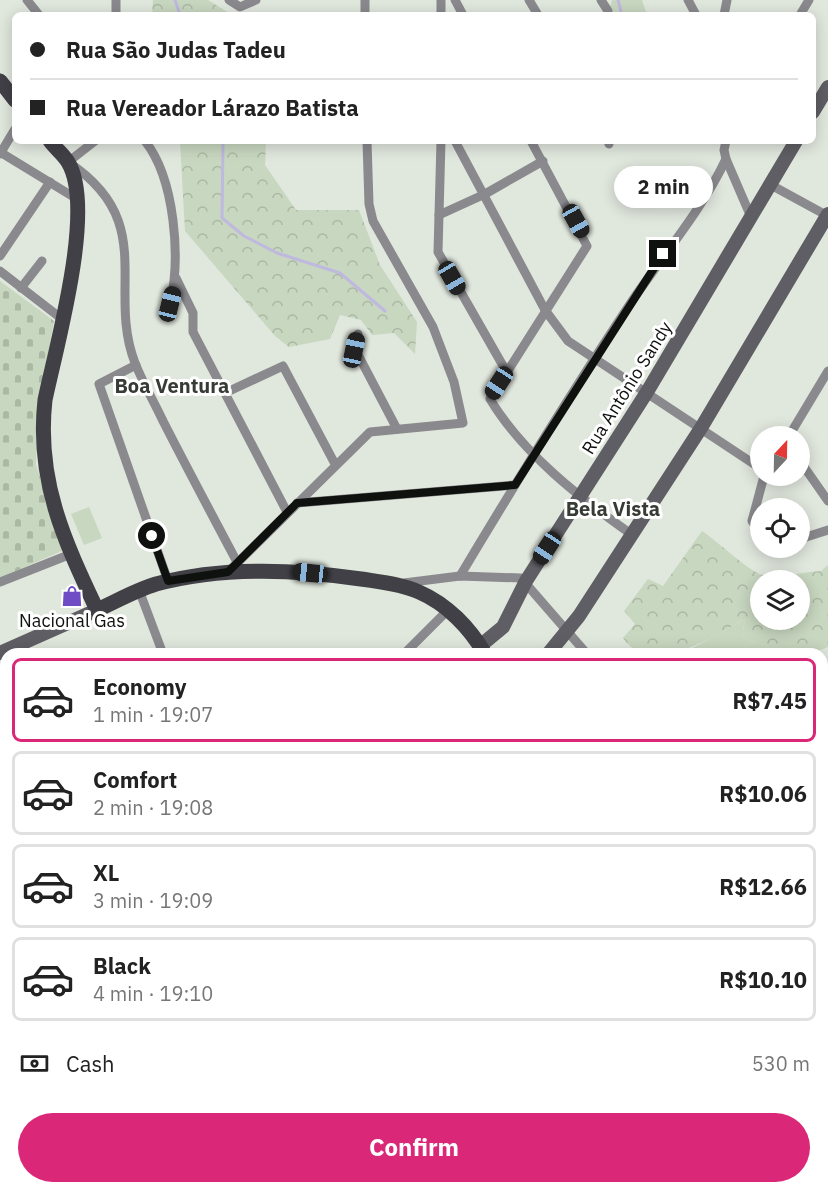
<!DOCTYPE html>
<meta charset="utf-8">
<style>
:root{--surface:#fff;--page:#f2f2f2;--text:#222;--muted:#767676;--line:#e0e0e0;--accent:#db2777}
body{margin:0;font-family:"IBM Plex Sans",sans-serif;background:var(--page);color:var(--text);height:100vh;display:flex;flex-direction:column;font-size:22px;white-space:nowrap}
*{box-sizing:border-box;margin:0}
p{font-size:20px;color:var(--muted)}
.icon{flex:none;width:33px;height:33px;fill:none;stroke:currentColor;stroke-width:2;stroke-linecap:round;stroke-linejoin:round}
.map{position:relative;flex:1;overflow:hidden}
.panel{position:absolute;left:0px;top:648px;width:828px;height:546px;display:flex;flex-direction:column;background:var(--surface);border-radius:18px 18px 0 0;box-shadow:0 3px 15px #0003}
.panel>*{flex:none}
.top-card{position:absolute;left:12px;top:12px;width:804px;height:132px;border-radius:9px;box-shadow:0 3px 15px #0003;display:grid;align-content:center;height:132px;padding:0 18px;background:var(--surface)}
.needle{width:39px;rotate:22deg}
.controls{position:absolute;left:750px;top:426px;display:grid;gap:12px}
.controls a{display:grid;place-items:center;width:60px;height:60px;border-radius:50%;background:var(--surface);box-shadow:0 3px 15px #0003;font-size:30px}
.end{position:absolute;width:27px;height:27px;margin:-14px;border:8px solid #0f110e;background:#fff;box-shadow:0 0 0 3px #fff}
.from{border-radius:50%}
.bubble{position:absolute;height:42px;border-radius:21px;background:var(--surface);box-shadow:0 3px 15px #0003;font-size:20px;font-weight:700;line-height:42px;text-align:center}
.car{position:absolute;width:18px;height:36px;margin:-18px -9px;border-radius:8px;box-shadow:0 0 4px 2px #0007;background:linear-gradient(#222 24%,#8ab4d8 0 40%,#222 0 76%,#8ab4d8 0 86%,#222 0)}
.top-card b{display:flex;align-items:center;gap:21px;height:57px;font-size:22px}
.top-card b+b{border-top:2px solid var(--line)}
.top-card i{width:15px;height:15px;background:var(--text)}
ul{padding:10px 0 0;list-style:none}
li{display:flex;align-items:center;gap:18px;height:84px;margin:0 12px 9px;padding:0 6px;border:3px solid var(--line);border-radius:9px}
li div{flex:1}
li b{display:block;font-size:22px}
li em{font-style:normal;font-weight:700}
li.selected{border-color:var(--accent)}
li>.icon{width:54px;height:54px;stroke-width:1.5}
.pay{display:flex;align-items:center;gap:15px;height:66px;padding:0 18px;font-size:22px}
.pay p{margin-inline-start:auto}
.cta{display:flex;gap:12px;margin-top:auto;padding:12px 18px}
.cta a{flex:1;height:69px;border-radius:36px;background:var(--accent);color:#fff;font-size:24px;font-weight:700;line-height:69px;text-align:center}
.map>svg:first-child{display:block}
.grass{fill:#c8d7c0}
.forest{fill:url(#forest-crowns);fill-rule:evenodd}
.cemetery{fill:url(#cemetery-stones)}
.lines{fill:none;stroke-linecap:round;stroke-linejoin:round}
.stream{stroke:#bfb8df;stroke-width:3}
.street{stroke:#8a898d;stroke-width:9}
.secondary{stroke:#5f5e64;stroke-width:14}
.primary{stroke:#414047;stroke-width:15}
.route{stroke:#0f110e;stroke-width:8}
.labels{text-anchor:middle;stroke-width:6;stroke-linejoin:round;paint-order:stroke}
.street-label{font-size:18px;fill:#0f110e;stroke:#fff}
.poi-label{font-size:18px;fill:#0f110e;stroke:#fff}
.neighbourhood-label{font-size:20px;font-weight:bold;fill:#363b34;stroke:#fff}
</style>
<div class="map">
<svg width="828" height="1194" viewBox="0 0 828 1194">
<defs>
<pattern id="forest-crowns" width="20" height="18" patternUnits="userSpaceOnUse" patternTransform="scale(1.5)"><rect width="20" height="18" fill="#c8d7c0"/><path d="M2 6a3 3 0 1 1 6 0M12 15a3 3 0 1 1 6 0" fill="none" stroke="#abb8a4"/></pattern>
<pattern id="cemetery-stones" width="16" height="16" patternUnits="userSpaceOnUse" patternTransform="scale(1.5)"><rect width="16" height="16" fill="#c8d7c0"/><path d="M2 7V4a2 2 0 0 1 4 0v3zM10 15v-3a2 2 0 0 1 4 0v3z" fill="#abb8a4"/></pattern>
</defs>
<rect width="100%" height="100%" fill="#e0e7dd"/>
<g class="grass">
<path d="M 612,0 L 642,0 L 647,15 L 608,15 Z"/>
<path d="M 89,507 L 102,538 L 84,545 L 71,514 Z"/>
<path d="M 745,619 L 742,637 L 756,644 L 768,644 L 783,654 L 670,654 L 689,650 Z"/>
<path d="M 516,1188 L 612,1188 L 612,1194 L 511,1194 L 510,1191 Z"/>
</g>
<g class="forest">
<path d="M 153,0 L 208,0 L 232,15 L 152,15 Z"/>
<path d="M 180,141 L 266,141 L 265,165 L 296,210 L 359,210 L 380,265 L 417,322 L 415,354 L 394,333 L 372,335 L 361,320 L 340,315 L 330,339 L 289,347 L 275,336 L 185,231 Z"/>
<path d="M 702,531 C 716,540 752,574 763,575 C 781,578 803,572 821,571 L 828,565 L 828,647 C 812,654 780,657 768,644 L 756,644 L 742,637 L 745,619 C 713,636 651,679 623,638 L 635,624 L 624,611 L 648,579 L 663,586 ZM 800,580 L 800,620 L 760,620 L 760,580 Z"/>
<path d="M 0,731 L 6,732 L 6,901 L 0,897 Z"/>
<path d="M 6,944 L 6,1057 L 0,1064 L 0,954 Z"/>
<path d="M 612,1188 L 727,1188 L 723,1194 L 612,1194 Z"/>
</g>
<path class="cemetery" d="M 0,281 L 54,321 L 37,422 L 36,465 L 64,550 L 0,578 Z"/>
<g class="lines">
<g class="stream">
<path d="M 175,0 L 180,15"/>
<path d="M 618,0 L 622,15"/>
<path d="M 223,141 L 222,218 L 244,236 L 277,253 L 340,273 L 385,311"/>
</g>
<g class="street">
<path d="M 27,0 L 39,15"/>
<path d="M 229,0 L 240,7 L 256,0"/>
<path d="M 455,0 L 463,15"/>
<path d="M 529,0 L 538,15"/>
<path d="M 601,0 L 608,11"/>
<path d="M 688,0 L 696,15"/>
<path d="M 116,15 L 116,0"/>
<path d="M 365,15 L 365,0"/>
<path d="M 441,15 L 441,0"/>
<path d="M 724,15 L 727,0"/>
<path d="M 800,15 L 809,0"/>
<path d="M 95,141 L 68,162 C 159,222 106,288 135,363 C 143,383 154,402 163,421 C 187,468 212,515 237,562"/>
<path d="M 145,141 C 175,179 181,258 170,304"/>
<path d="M 441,141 L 438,252 L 506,371"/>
<path d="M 455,141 L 545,310 L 568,341 L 760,468"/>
<path d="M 531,141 L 587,246 L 490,399 C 523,454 580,498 631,534"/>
<path d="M 608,141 L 609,144"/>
<path d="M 726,141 L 724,150 L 726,159 L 751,217"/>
<path d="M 0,152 L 77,199"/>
<path d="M 0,154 L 15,129"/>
<path d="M 771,185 L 828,216"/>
<path d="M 439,215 L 485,194 L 543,161"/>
<path d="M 0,256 L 50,182"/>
<path d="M 0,271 L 62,319"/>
<path d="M 176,278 L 193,313 L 193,332 L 287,512"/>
<path d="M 21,288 L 42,261"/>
<path d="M 358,334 L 355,349 L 397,429"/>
<path d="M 136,365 L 99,384 L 168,581"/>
<path d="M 225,393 L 283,366 L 335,464"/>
<path d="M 789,436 L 828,371"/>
<path d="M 800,461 L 828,501"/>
<path d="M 297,503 L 515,485"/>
<path d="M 760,533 L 752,521 L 764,476"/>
<path d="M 800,539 L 828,530"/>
<path d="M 228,572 L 370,432 L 463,423 L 454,382 L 433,327 L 373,221 L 369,204 L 367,141"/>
<path d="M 460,576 C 515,484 571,393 630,304 C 662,256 701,212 726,159"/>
<path d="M 0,582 L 71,554"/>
<path d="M 404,583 L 460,576 L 521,578 L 587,654"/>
<path d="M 139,590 L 163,654"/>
<path d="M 404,654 L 448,610"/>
<path d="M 822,677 L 828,678"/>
<path d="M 822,739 L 828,741"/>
<path d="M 822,802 L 828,803"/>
<path d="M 0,1040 L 6,1031"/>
<path d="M 822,1154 L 828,1147"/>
<path d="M 74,1194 L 78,1188"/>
<path d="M 249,1194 L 251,1188"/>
<path d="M 407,1194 L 420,1188"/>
<path d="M 789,1194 L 794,1188"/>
</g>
<g class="secondary">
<path d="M 813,112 L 828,87"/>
<path d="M 480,646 L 503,627 L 526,581 L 647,392 L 796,141"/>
<path d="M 0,653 L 97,610"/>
<path d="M 548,654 L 579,616 L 701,428 L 828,214"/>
<path d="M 822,862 L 828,862"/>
</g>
<g class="primary">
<path d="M 0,81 L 15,100"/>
<path d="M 50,141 C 55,148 63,154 68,162 C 96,208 56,347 45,400 C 36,480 64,540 97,610 C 117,601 136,590 156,584 C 223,566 294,569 361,579 C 380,582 401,584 419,592 C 447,604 470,628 485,654"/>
<path d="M 335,1188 L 335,1194"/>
</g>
</g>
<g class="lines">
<path class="route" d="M 152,536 L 168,581 L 228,572 L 297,503 L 515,485 L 663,254"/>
</g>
<defs>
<symbol id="shop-bare" viewBox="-9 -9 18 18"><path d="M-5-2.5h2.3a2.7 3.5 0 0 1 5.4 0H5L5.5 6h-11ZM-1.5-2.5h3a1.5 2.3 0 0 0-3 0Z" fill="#704cc5" stroke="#fff" stroke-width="2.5" paint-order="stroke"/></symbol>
</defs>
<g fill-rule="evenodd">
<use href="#shop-bare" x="57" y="581" width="30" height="30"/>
</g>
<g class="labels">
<g class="street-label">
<text transform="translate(627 388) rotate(-58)" y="6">Rua Antônio Sandy</text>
</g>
<g class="poi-label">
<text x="72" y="627">Nacional Gas</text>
</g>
<g class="neighbourhood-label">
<text x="172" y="393">Boa Ventura</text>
<text x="613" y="516">Bela Vista</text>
</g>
</g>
</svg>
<div class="controls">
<a><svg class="needle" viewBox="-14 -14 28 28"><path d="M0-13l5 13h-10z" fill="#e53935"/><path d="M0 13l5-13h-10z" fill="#767676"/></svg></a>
<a><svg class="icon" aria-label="locate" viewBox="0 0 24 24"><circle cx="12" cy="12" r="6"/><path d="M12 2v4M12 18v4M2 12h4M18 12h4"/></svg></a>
<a><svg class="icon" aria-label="layers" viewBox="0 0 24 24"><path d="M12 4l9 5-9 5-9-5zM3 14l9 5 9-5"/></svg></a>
</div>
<i class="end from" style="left:152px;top:536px"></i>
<i class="end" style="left:663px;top:254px"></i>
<div class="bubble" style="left:614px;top:166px;width:99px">2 min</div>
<i class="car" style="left:576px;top:221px;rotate:151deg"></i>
<i class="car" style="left:452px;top:278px;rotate:150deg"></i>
<i class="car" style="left:170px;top:304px;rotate:14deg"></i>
<i class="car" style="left:354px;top:350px;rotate:12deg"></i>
<i class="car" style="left:499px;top:383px;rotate:213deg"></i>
<i class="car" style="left:547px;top:548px;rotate:213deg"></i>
<i class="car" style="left:310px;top:573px;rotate:276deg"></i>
<div class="top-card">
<b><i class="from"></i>Rua São Judas Tadeu</b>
<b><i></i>Rua Vereador Lárazo Batista</b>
</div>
<section class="panel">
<ul>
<li class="selected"><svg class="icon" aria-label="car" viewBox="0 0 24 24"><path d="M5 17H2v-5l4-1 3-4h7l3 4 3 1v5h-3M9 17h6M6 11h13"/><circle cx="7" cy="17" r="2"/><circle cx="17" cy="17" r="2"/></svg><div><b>Economy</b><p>1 min · 19:07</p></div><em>R$7.45</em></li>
<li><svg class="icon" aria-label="car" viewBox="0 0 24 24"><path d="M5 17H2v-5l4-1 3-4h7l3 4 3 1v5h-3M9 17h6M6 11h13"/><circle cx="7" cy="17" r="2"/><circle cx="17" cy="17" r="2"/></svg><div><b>Comfort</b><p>2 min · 19:08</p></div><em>R$10.06</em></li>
<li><svg class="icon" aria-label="car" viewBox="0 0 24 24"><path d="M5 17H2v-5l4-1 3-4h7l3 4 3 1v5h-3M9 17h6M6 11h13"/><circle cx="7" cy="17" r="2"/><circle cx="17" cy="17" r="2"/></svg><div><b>XL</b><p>3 min · 19:09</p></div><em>R$12.66</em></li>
<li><svg class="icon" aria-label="car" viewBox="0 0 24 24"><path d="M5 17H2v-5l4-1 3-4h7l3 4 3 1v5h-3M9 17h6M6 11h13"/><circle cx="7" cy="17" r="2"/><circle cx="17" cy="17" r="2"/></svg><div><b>Black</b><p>4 min · 19:10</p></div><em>R$10.10</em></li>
</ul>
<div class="pay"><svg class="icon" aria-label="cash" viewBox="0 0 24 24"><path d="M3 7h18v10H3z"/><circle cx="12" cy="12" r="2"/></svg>Cash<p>530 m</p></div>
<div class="cta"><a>Confirm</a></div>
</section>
</div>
